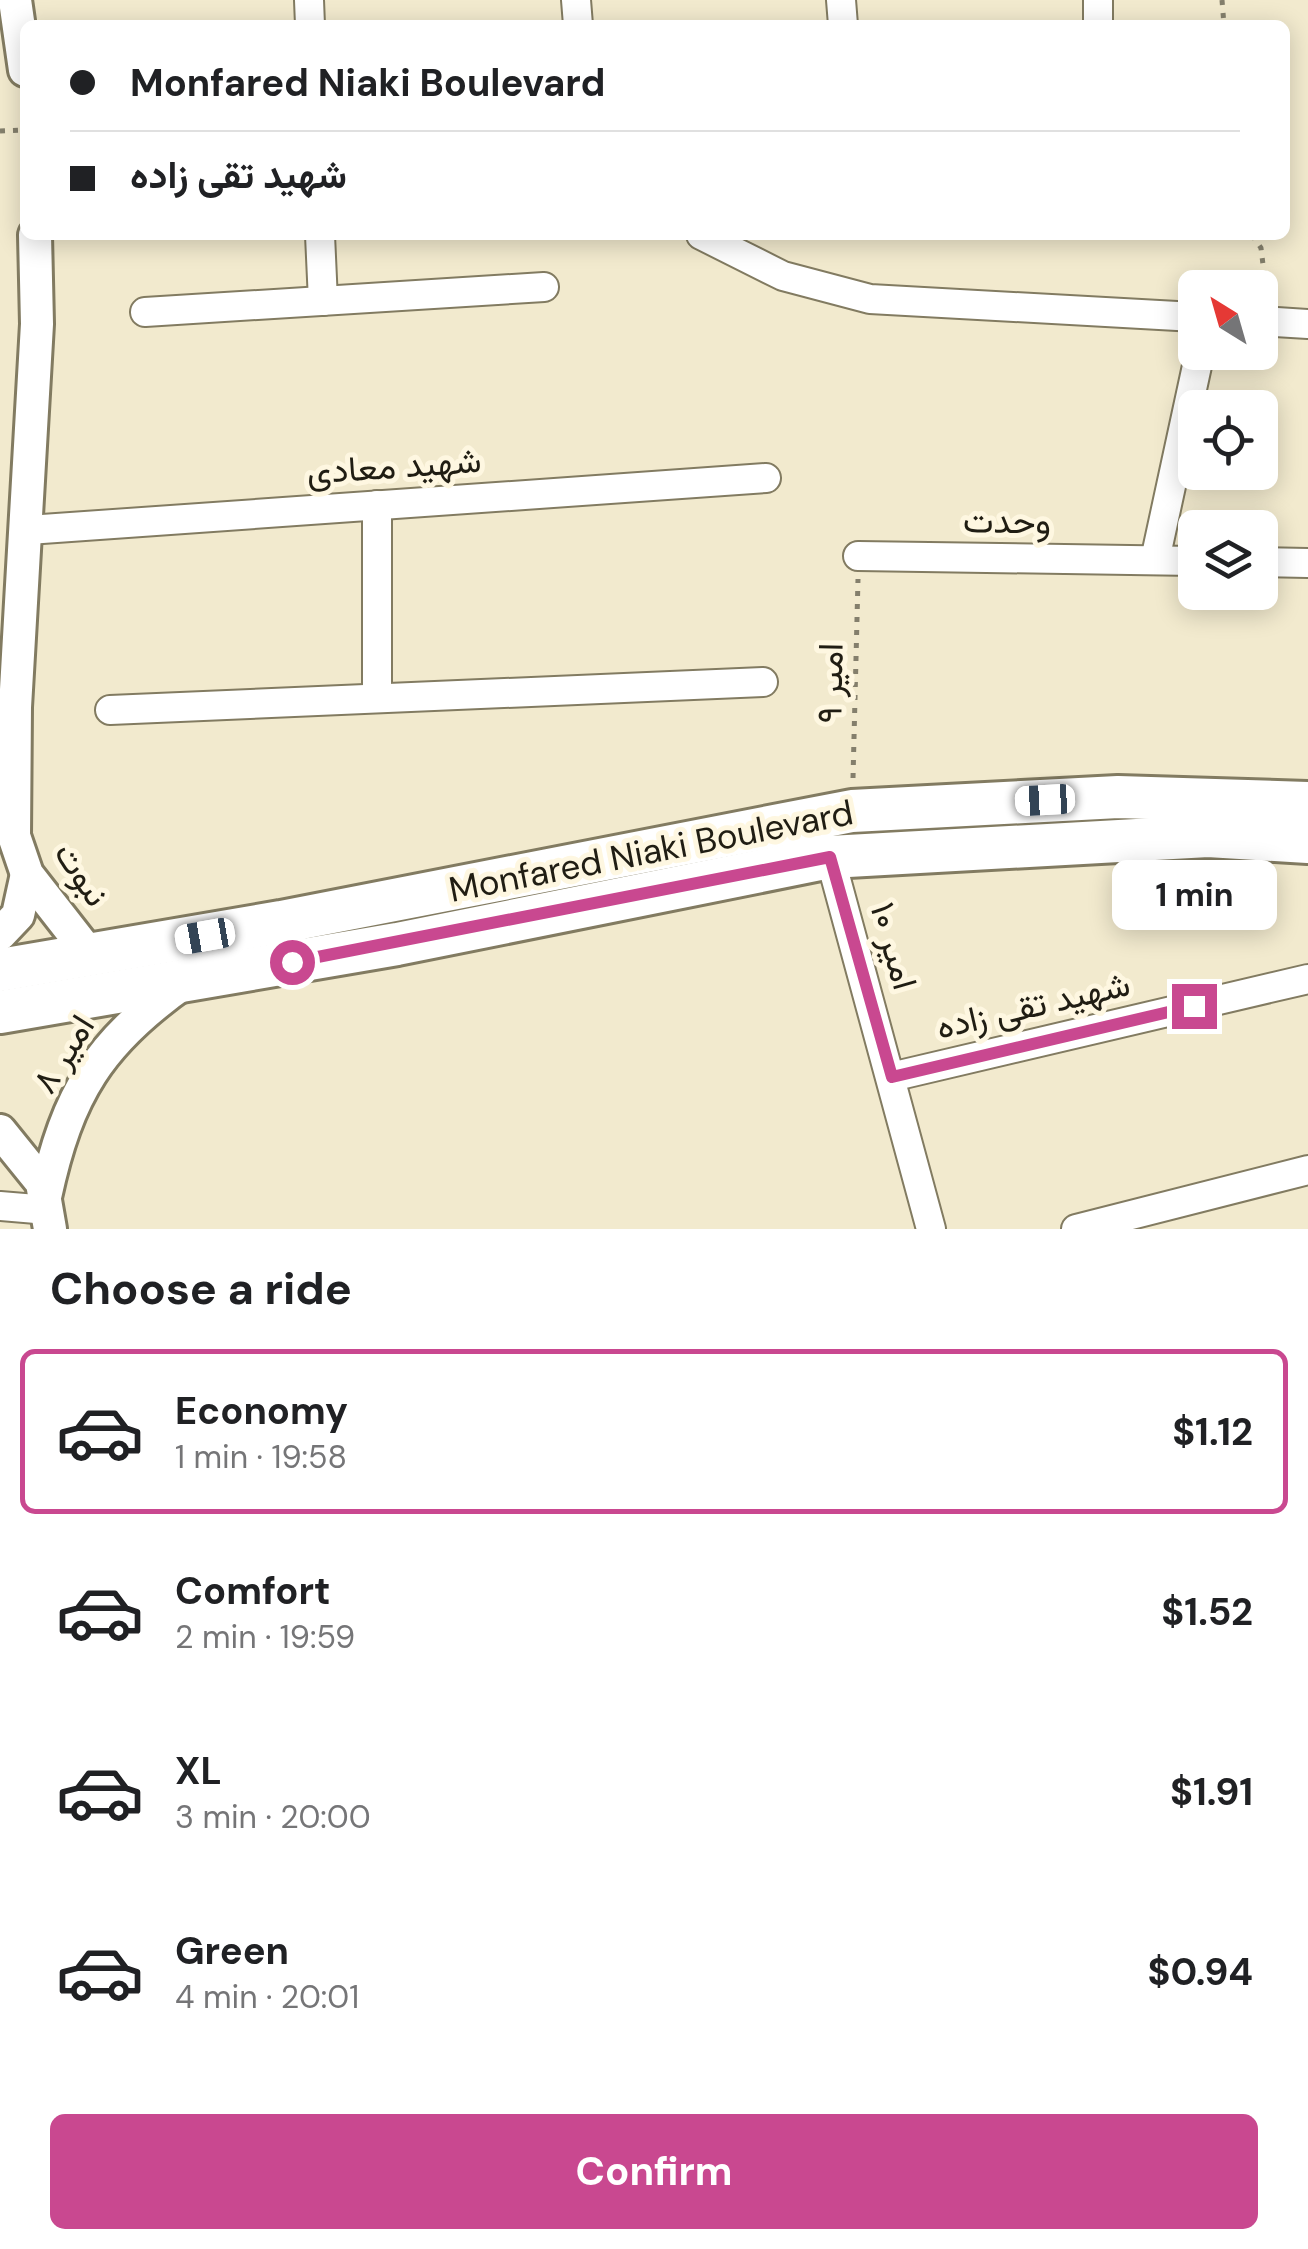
<!DOCTYPE html>
<meta charset="utf-8">
<style>
:root{--surface:#fff;--page:#f6f6f6;--text:#202124;--muted:#757577;--line:#e0e0e0;--accent:#c94890}
body{margin:0;font-family:"DM Sans",Vazirmatn,sans-serif;background:var(--page);color:var(--text);height:100vh;display:flex;flex-direction:column;font-size:38px;white-space:nowrap}
*{box-sizing:border-box;margin:0}
p{font-size:32px;color:var(--muted)}
.icon{flex:none;width:55px;height:55px;fill:none;stroke:currentColor;stroke-width:2;stroke-linecap:round;stroke-linejoin:round}
.map{position:relative;height:1229px;overflow:hidden}
.side{display:flex;flex-direction:column;background:var(--surface);flex:1}
.side>*{flex:none}
.banner{position:absolute;left:20px;top:20px;width:1270px;height:220px;border-radius:15px;box-shadow:0 5px 25px #0003;display:grid;align-content:center;height:220px;padding:0 50px;background:var(--surface)}
.needle{width:65px;rotate:323deg}
.fabs{position:absolute;left:1178px;top:270px;display:grid;gap:20px}
.fabs a{display:grid;place-items:center;width:100px;height:100px;border-radius:15px;background:var(--surface);box-shadow:0 5px 25px #0003;font-size:50px}
.end{position:absolute;width:45px;height:45px;margin:-22px;border:12px solid #c94890;background:#fff;box-shadow:0 0 0 5px #fff}
.from{border-radius:50%}
.bubble{position:absolute;height:70px;border-radius:15px;background:var(--surface);box-shadow:0 5px 25px #0003;font-size:32px;font-weight:700;line-height:70px;text-align:center}
.car{position:absolute;width:30px;height:60px;margin:-30px -15px;border-radius:12px;box-shadow:0 0 8px 2px #0007;background:linear-gradient(#fff 24%,#345 0 40%,#fff 0 76%,#345 0 86%,#fff 0)}
.banner b{display:flex;align-items:center;gap:35px;height:95px;font-size:38px}
.banner b+b{border-top:2px solid var(--line)}
.banner i{width:25px;height:25px;background:var(--text)}
ul{padding:0;list-style:none}
li{display:flex;align-items:center;gap:30px;height:165px;margin:0 20px 15px;padding:0 30px;border:5px solid transparent;border-radius:15px}
li div{flex:1}
li b{display:block;font-size:38px}
li em{font-style:normal;font-weight:700}
li.selected{border-color:var(--accent)}
li>.icon{width:90px;height:90px;stroke-width:1.5}
h2{padding:0 50px;font-size:45px;line-height:120px}
.cta{display:flex;gap:20px;margin-top:auto;padding:20px 50px}
.cta a{flex:1;height:115px;border-radius:15px;background:var(--accent);color:#fff;font-size:40px;font-weight:700;line-height:115px;text-align:center}
.map>svg:first-child{display:block}
.lines{fill:none;stroke-linecap:round;stroke-linejoin:round}
.minor-casing{stroke:#827b61;stroke-width:32}
.tertiary-casing{stroke:#827b61;stroke-width:38}
.primary-casing{stroke:#827b61;stroke-width:48}
.path{stroke:#847f6c;stroke-width:5;stroke-dasharray:5 8;stroke-linecap:butt}
.minor{stroke:#fff;stroke-width:28}
.tertiary{stroke:#fff;stroke-width:32}
.primary{stroke:#fff;stroke-width:42}
.route{stroke:#c94890;stroke-width:12}
.labels{text-anchor:middle;stroke-width:10;stroke-linejoin:round;paint-order:stroke}
.street-label{font-size:35px;fill:#201d13;stroke:#fef7e1}
</style>
<div class="map">
<svg width="1308" height="1229" viewBox="0 0 1308 1229">
<rect width="100%" height="100%" fill="#f2eace"/>
<g class="lines">
<defs>
<g id="minor">
<path d="M 309,0 L 310,25"/>
<path d="M 576,0 L 578,25"/>
<path d="M 841,0 L 843,25"/>
<path d="M 1098,25 L 1098,0"/>
<path d="M 320,235 L 323,301"/>
<path d="M 701,235 L 783,276 L 870,299 L 1195,317"/>
<path d="M 145,312 L 544,287"/>
<path d="M 1260,321 L 1308,324"/>
<path d="M 28,530 L 766,478"/>
<path d="M 858,556 L 1195,561"/>
<path d="M 1155,560 L 1200,352"/>
<path d="M 1260,562 L 1308,563"/>
<path d="M 377,696 L 377,505"/>
<path d="M 110,710 L 763,682"/>
<path d="M 830,857 L 931,1229"/>
<path d="M 891,1077 L 1308,979"/>
<path d="M 0,1206 L 48,1210"/>
<path d="M 1076,1229 L 1308,1170"/>
</g>
<g id="tertiary">
<path d="M 15,0 L 25,70"/>
<path d="M 35,235 L 37,324 L 15,707 L 14,836 L 27,874 L 91,956"/>
<path d="M 0,934 L 18,915 L 27,874"/>
<path d="M 0,1131 L 42,1183 L 50,1229"/>
<path d="M 45,1197 C 67,1094 99,1042 185,982"/>
</g>
<g id="primary">
<path d="M 0,970 L 281,922 L 852,811 L 1118,797 L 1308,803"/>
<path d="M 0,1012 L 397,944 L 830,857 L 1208,836 L 1308,842"/>
</g>
</defs>
<use href="#minor" class="minor-casing"/>
<use href="#tertiary" class="tertiary-casing"/>
<use href="#primary" class="primary-casing"/>
<g class="path">
<path d="M 1222,0 L 1224,25"/>
<path d="M 0,131 L 25,130"/>
<path d="M 1252,235 L 1261,248 L 1267,298"/>
<path d="M 853,778 L 858,579"/>
</g>
<use href="#minor" class="minor"/>
<use href="#tertiary" class="tertiary"/>
<use href="#primary" class="primary"/>
</g>
<g class="lines">
<path class="route" d="M 292,962 L 830,857 L 892,1077 L 1194,1006"/>
</g>
<g class="labels">
<g class="street-label">
<text transform="translate(394 466) rotate(-4)" y="12">شهید معادی</text>
<text transform="translate(1007 521) rotate(1)" y="12">وحدت</text>
<text transform="translate(830 683) rotate(-89)" y="12">امیر ۹</text>
<text transform="translate(651 851) rotate(-11)" y="12">Monfared Niaki Boulevard</text>
<text transform="translate(82 874) rotate(56)" y="12">نبوت</text>
<text transform="translate(894 946) rotate(74)" y="12">امیر ۱۰</text>
<text transform="translate(1033 1005) rotate(-13)" y="12">شهید تقی زاده</text>
<text transform="translate(63 1054) rotate(-58)" y="12">امیر ۸</text>
</g>
</g>
</svg>
<div class="fabs">
<a><svg class="needle" viewBox="-14 -14 28 28"><path d="M0-13l5 13h-10z" fill="#e53935"/><path d="M0 13l5-13h-10z" fill="#757577"/></svg></a>
<a><svg class="icon" aria-label="locate" viewBox="0 0 24 24"><circle cx="12" cy="12" r="6"/><path d="M12 2v4M12 18v4M2 12h4M18 12h4"/></svg></a>
<a><svg class="icon" aria-label="layers" viewBox="0 0 24 24"><path d="M12 4l9 5-9 5-9-5zM3 14l9 5 9-5"/></svg></a>
</div>
<i class="end from" style="left:292px;top:962px"></i>
<i class="end" style="left:1194px;top:1006px"></i>
<div class="bubble" style="left:1112px;top:860px;width:165px">1 min</div>
<i class="car" style="left:1045px;top:800px;rotate:267deg"></i>
<i class="car" style="left:205px;top:936px;rotate:260deg"></i>
<div class="banner">
<b><i class="from"></i>Monfared Niaki Boulevard</b>
<b><i></i>شهید تقی زاده</b>
</div>
</div>
<section class="side">
<h2>Choose a ride</h2>
<ul>
<li class="selected"><svg class="icon" aria-label="car" viewBox="0 0 24 24"><path d="M5 17H2v-5l4-1 3-4h7l3 4 3 1v5h-3M9 17h6M6 11h13"/><circle cx="7" cy="17" r="2"/><circle cx="17" cy="17" r="2"/></svg><div><b>Economy</b><p>1 min · 19:58</p></div><em>$1.12</em></li>
<li><svg class="icon" aria-label="car" viewBox="0 0 24 24"><path d="M5 17H2v-5l4-1 3-4h7l3 4 3 1v5h-3M9 17h6M6 11h13"/><circle cx="7" cy="17" r="2"/><circle cx="17" cy="17" r="2"/></svg><div><b>Comfort</b><p>2 min · 19:59</p></div><em>$1.52</em></li>
<li><svg class="icon" aria-label="car" viewBox="0 0 24 24"><path d="M5 17H2v-5l4-1 3-4h7l3 4 3 1v5h-3M9 17h6M6 11h13"/><circle cx="7" cy="17" r="2"/><circle cx="17" cy="17" r="2"/></svg><div><b>XL</b><p>3 min · 20:00</p></div><em>$1.91</em></li>
<li><svg class="icon" aria-label="car" viewBox="0 0 24 24"><path d="M5 17H2v-5l4-1 3-4h7l3 4 3 1v5h-3M9 17h6M6 11h13"/><circle cx="7" cy="17" r="2"/><circle cx="17" cy="17" r="2"/></svg><div><b>Green</b><p>4 min · 20:01</p></div><em>$0.94</em></li>
</ul>
<div class="cta"><a>Confirm</a></div>
</section>
